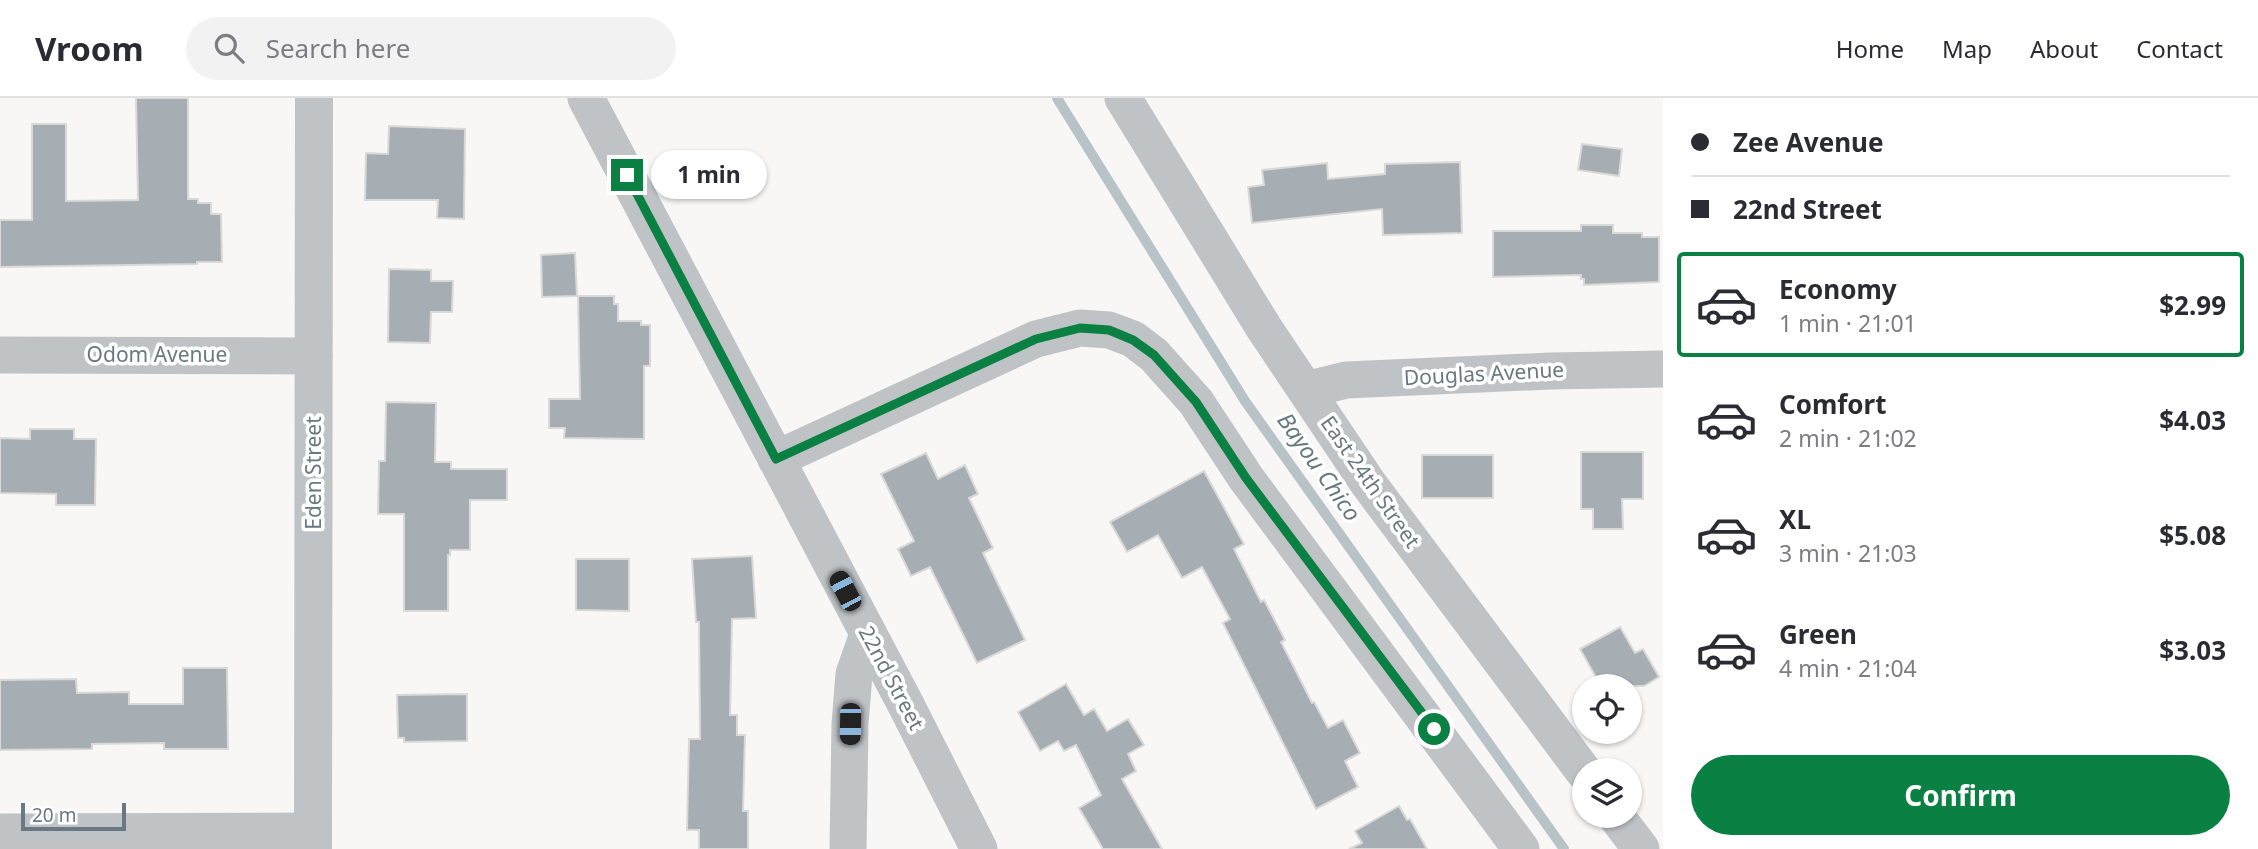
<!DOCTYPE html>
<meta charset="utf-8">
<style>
:root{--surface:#fff;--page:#f2f2f3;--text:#2b2b33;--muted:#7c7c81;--line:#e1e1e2;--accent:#0b8043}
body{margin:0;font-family:"Noto Sans",sans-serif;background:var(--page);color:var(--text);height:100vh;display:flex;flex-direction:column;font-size:26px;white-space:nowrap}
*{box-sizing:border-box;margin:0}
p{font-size:23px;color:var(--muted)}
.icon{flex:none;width:38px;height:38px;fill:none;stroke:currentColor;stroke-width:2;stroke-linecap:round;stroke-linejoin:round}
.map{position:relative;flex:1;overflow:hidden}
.sheet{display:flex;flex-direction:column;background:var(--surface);width:595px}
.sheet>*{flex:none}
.banner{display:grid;align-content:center;height:154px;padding:0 28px;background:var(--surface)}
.fabs{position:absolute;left:1572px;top:576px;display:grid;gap:14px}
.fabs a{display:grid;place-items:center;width:70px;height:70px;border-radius:50%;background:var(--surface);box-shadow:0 2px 5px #0004;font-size:35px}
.scale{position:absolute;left:21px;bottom:18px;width:105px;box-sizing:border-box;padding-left:7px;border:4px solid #697983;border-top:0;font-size:19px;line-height:24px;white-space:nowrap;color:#697983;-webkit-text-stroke:5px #fff;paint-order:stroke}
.end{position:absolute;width:32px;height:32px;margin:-16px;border:9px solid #0b8043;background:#fff;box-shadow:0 0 0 4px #fff}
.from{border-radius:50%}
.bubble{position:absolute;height:49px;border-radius:24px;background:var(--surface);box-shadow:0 2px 5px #0004;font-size:23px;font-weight:700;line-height:49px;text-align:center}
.car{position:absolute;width:21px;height:42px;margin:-21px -10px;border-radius:9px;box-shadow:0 0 5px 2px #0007;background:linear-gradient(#222 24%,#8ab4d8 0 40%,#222 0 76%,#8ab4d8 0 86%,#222 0)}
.banner b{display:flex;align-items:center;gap:24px;height:66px;font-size:26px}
.banner b+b{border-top:2px solid var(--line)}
.banner i{width:18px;height:18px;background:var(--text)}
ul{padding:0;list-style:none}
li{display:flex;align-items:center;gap:21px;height:105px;margin:0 14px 10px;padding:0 14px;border:4px solid transparent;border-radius:7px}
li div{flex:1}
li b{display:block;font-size:26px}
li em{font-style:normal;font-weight:700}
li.active{border-color:var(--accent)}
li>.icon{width:63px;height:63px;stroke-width:1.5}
.cta{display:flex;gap:14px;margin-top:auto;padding:14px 28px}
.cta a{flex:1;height:80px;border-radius:42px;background:var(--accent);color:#fff;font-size:28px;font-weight:700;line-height:80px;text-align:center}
header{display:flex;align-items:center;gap:42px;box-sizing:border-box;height:98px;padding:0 35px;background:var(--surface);border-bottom:2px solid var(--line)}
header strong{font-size:33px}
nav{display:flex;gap:38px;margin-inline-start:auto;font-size:24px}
.search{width:490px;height:63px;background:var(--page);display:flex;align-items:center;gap:18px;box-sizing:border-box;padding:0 24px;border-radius:38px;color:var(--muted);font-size:26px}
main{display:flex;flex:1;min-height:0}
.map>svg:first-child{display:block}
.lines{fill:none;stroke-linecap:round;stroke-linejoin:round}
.stream{stroke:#b8c3c7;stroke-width:10}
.building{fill:#a7aeb3;stroke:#d9d9d7;stroke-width:2}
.minor{stroke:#bfc3c6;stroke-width:37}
.tertiary{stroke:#bfc3c6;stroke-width:38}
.route{stroke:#0b8043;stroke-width:9}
.labels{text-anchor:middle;stroke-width:7;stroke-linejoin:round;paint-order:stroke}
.street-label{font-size:21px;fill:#697983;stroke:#fff}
.water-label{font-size:23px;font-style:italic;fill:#65797f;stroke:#fff}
</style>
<header>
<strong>Vroom</strong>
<div class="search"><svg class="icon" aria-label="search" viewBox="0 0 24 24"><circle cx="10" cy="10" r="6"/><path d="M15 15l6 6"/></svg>Search here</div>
<nav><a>Home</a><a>Map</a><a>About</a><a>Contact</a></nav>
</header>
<main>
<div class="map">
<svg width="1663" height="751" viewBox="0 0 1663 751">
<rect width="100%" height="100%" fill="#f8f7f5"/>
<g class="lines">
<path class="stream" d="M 1057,0 L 1245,303 L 1564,751"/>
</g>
<g class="building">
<path d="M 136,0 L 188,0 L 188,101 L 198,101 L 198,105 L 211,105 L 211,116 L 221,116 L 222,164 L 197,164 L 197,166 L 0,169 L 0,122 L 32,122 L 32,26 L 66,26 L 66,103 L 138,102 Z"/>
<path d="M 389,28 L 465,31 L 464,121 L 437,120 L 438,102 L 365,102 L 366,55 L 388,56 Z"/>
<path d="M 1582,46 L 1622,51 L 1619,78 L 1578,72 Z"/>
<path d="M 1460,64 L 1462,135 L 1383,137 L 1382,111 L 1252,125 L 1248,89 L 1264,87 L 1262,72 L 1327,65 L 1328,81 L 1385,76 L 1385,66 Z"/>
<path d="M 1581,127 L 1613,127 L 1613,135 L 1642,135 L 1642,139 L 1659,139 L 1659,184 L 1584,187 L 1584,181 L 1581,181 L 1581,177 L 1493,179 L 1493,133 L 1581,133 Z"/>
<path d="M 575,155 L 577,198 L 542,199 L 541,157 Z"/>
<path d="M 389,171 L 431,172 L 431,183 L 453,183 L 452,214 L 431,214 L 430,245 L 388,244 Z"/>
<path d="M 578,198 L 614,198 L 614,206 L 618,206 L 618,223 L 641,223 L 641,227 L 650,227 L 650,268 L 644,268 L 644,341 L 564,340 L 565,330 L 549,330 L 549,301 L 580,301 Z"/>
<path d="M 386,304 L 436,305 L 435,364 L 451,364 L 451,371 L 507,371 L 507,402 L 470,402 L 470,452 L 450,452 L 450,457 L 448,457 L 448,513 L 404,513 L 404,416 L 378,416 L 379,363 L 385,363 Z"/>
<path d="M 30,331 L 74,331 L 74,341 L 96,341 L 95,407 L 56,407 L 56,396 L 0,395 L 0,340 L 30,341 Z"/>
<path d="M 1581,354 L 1643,354 L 1643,401 L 1622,401 L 1623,431 L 1593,431 L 1593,411 L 1581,411 Z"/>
<path d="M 926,355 L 938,381 L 965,367 L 978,396 L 969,400 L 993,450 L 983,455 L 1025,542 L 977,565 L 930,469 L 911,478 L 898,451 L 914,443 L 881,376 Z"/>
<rect x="1422" y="357" width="71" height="43"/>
<path d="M 1204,373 L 1244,446 L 1234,451 L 1261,504 L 1264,502 L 1285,542 L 1281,544 L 1312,605 L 1314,604 L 1328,630 L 1343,622 L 1360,655 L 1345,663 L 1358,689 L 1316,711 L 1223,525 L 1230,521 L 1202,469 L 1182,480 L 1158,437 L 1127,454 L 1110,424 Z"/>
<path d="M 752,458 L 756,520 L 732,521 L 730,617 L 737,617 L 737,637 L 745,637 L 743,713 L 748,713 L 748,751 L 699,751 L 699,732 L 687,732 L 689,641 L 700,641 L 699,524 L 696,524 L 692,461 Z"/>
<path d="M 576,461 L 629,461 L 629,513 L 576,512 Z"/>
<path d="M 1620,529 L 1635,555 L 1643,551 L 1659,579 L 1644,588 L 1601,588 L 1580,551 Z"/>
<path d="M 183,570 L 227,570 L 228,651 L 164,651 L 164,645 L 92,646 L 92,651 L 0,652 L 0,582 L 76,581 L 77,595 L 129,594 L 129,606 L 183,606 Z"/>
<path d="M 1066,586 L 1084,617 L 1094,611 L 1107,633 L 1128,621 L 1144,647 L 1128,656 L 1136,673 L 1122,681 L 1162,751 L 1103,751 L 1079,710 L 1101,697 L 1076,647 L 1064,653 L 1058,643 L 1040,653 L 1018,614 Z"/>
<path d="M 467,596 L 467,643 L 404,644 L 404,640 L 398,640 L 397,597 Z"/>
<path d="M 1399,708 L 1407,722 L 1410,721 L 1427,751 L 1349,751 L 1362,745 L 1355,733 Z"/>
</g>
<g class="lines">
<g class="minor">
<path d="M 586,0 L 906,607 L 979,751"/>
<path d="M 1123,0 L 1264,230 L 1368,385 L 1584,674"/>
<path d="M 0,257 L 314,258"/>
<path d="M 1306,292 L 1346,282 L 1551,273 L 1663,271"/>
<path d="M 776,361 L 1036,241 L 1080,230 L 1109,232 L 1133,241 L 1154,257 L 1196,304 L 1246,380 L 1521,751"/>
<path d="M 1616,718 L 1641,751"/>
<path d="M 0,734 L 313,733"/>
<path d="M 848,751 L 850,626 L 854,576 L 868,536"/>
</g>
<path class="tertiary" d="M 313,751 L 314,0"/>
</g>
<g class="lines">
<path class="route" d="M 627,77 L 776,361 L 1036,241 L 1080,230 L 1109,232 L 1133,242 L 1154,257 L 1196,304 L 1246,380 L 1434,631"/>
</g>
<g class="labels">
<g class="street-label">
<text x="157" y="264">Odom Avenue</text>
<text transform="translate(1484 276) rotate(-3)" y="7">Douglas Avenue</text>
<text transform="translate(314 375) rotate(-90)" y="7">Eden Street</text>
<text transform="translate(1370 384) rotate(55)" y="7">East 24th Street</text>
<text transform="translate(891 580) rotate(62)" y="7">22nd Street</text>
</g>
<g class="water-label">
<text transform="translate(1319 369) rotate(55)" y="8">Bayou Chico</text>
</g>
</g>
</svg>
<div class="fabs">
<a><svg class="icon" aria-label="locate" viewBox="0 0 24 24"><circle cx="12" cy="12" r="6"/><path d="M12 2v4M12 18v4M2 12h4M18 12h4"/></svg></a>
<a><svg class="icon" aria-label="layers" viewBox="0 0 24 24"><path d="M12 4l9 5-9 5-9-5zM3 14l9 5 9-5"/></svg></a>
</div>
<div class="scale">20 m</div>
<i class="end from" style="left:1434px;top:631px"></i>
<i class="end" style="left:627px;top:77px"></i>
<div class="bubble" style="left:651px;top:52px;width:116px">1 min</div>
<i class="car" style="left:845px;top:493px;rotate:332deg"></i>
<i class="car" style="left:850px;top:626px;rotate:181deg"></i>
</div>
<section class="sheet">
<div class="banner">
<b><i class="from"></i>Zee Avenue</b>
<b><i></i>22nd Street</b>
</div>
<ul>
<li class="active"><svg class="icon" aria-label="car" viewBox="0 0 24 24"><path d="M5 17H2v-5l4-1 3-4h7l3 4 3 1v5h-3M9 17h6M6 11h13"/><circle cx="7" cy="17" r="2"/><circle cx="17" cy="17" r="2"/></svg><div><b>Economy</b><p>1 min · 21:01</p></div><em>$2.99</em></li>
<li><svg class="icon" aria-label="car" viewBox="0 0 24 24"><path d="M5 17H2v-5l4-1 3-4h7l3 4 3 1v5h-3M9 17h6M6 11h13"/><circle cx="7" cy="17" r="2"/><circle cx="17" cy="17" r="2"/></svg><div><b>Comfort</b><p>2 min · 21:02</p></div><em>$4.03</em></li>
<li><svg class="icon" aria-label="car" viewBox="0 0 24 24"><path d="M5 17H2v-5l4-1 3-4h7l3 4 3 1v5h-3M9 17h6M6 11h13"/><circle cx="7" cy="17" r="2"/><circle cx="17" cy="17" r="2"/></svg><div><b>XL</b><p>3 min · 21:03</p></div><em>$5.08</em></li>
<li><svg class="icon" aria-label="car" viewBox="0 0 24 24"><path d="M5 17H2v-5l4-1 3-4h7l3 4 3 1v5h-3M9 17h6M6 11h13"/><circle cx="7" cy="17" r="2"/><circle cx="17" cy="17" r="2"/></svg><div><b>Green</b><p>4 min · 21:04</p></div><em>$3.03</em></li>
</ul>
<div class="cta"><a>Confirm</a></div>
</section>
</main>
